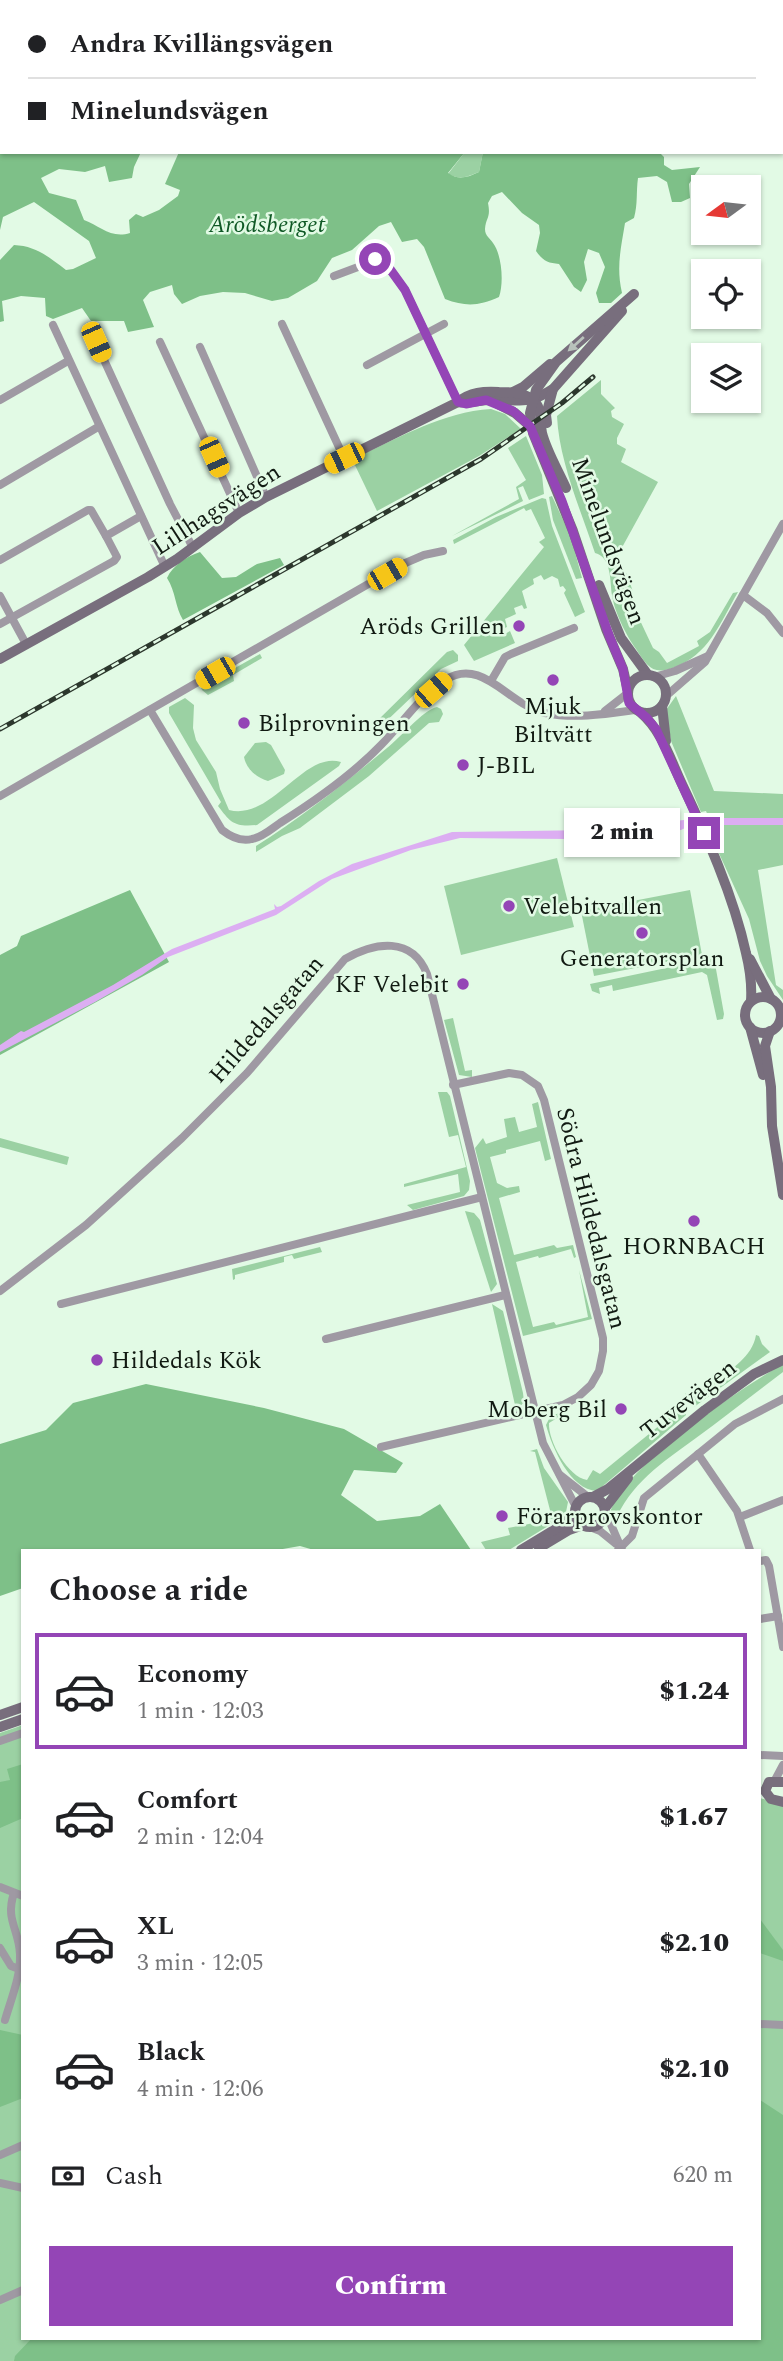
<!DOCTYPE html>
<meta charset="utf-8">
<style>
:root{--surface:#fff;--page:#f2f2f2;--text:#202124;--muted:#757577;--line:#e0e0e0;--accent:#9445b6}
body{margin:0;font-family:Spectral,serif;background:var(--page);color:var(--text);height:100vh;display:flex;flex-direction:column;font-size:26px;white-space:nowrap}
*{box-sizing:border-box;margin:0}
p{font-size:23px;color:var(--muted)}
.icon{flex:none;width:38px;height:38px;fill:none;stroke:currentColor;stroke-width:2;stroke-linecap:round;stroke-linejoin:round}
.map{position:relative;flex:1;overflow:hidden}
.drawer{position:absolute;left:21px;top:1549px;width:740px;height:791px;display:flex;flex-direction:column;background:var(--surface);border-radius:0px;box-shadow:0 2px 5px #0004}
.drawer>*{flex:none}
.top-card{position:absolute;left:0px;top:0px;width:784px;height:154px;box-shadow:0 2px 5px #0004;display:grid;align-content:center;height:154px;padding:0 28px;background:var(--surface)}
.needle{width:46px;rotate:255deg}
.tools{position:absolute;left:691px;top:175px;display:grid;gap:14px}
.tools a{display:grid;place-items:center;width:70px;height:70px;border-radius:0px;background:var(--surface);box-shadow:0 2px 5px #0004;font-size:35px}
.end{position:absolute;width:32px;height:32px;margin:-16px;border:9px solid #9445b6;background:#fff;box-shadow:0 0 0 4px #fff}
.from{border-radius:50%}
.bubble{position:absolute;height:49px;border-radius:0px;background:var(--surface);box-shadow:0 2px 5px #0004;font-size:23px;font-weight:800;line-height:49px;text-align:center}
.car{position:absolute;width:21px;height:42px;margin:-21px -10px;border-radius:9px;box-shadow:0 0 5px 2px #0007;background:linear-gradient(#f5c518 24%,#345 0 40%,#f5c518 0 76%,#345 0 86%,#f5c518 0)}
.top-card b{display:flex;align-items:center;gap:24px;height:66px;font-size:26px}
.top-card b+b{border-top:2px solid var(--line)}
.top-card i{width:18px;height:18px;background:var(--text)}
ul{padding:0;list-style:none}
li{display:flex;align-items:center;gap:21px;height:116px;margin:0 14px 10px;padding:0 14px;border:4px solid transparent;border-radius:0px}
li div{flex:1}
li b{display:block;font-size:26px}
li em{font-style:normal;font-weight:800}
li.on{border-color:var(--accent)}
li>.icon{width:63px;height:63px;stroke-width:1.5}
h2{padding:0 28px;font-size:32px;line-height:84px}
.pay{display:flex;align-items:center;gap:18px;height:77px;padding:0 28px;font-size:26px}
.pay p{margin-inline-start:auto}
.cta{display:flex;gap:14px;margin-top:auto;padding:14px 28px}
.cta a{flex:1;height:80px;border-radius:0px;background:var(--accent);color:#fff;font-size:28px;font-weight:800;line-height:80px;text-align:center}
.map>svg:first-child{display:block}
.green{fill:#9bd1a3}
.forest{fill:#7ec088}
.water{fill:#dcaef2}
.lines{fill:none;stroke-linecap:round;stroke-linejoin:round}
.street{stroke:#9f99a3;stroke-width:8}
.secondary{stroke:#786e7d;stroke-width:10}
.rail-casing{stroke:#2c372d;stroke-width:5}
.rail{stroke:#e2fae5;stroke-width:2.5;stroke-dasharray:8;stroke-linecap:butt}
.oneway{fill:#b8c2bb}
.route{stroke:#9445b6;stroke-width:9}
.poi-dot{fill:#9445b6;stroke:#e2fae5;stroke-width:2.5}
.labels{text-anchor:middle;stroke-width:5;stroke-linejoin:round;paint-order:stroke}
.park-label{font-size:24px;font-style:italic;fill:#0f5925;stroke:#e2fae5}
.street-label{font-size:24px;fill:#111a12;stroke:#e2fae5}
.poi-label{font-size:24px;fill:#111a12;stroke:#e2fae5;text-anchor:start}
</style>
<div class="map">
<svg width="783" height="2361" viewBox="0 0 783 2361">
<rect width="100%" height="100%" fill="#e2fae5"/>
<g class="green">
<path d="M 465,152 L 483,152 L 479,172 C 467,177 460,180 448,174 Z"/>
<path d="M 601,380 L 601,394 L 615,408 L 611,411 L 612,417 L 624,424 L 617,438 L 617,444 L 626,449 L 621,462 L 658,482 L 614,562 L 627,574 L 633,592 L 628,595 L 653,648 L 659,652 L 667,663 L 699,646 L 697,641 L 710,632 L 733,593 L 738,592 C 720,623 709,655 673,668 C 652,675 647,666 636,649 C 626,635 614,611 612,595 C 610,583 612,557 595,553 C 581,511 559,461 557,416 Z"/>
<path d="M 491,409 L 505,414 L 521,429 L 479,456 L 377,511 L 353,461 L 359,456 C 401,437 443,412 491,409 Z"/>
<path d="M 526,436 L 542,475 L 544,494 L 529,500 L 523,486 L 518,488 L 523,501 L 452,536 L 519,499 L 516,487 L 526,480 L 508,448 Z"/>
<path d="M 552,496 L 571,537 L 582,578 L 576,579 L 553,520 L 549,497 Z"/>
<path d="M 542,498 L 546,499 L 552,526 L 585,612 L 575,617 L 564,593 L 566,590 L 563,586 L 560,587 L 558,579 L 552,576 L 544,580 L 541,575 L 533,579 L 534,584 L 522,591 L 527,608 L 524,609 L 522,605 L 514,608 L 516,614 L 505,619 L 507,627 L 502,629 L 505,634 L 510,631 L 515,643 L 474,661 L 464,645 L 544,547 L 539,542 L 545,538 L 531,509 L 526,511 L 524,508 L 454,544 L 453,540 L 496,517 Z"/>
<path d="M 453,650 L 458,655 L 458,661 L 441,669 L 377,730 L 373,725 L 447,652 Z"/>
<path d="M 260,654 L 262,658 L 233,675 L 234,681 L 208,695 L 202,690 L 201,687 Z"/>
<path d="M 676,696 L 714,791 L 783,794 L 783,818 L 715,819 L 711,823 L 706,811 L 701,812 L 671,741 L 666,710 Z"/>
<path d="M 185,698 L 194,705 L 193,728 L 196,740 L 216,772 L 220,789 L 229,810 C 272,821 304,750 341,762 L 339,766 L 257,825 C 234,827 231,823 218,806 L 221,802 L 169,713 L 169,707 Z"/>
<path d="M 437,707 L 441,709 L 443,714 L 439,722 L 429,723 L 369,776 L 300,828 L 282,836 L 256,852 L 256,846 C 302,817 345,783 387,748 C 400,738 423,710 437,707 Z"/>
<path d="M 266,742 L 271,745 L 285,770 L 284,774 L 268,781 C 257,778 246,769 244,757 L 255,743 Z"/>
<path d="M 714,825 L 783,825 L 783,865 L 758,870 L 776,985 L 783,990 L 783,1000 L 767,976 L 760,961 L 749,919 L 717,849 L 720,843 Z"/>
<path d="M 557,858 L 574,927 L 461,955 L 444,886 Z"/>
<path d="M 690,890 L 702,955 L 594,976 L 581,911 Z"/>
<path d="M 714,958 L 724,1014 L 723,1019 L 717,1020 L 707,975 L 702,972 L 613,991 L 612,985 L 599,988 L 600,994 L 592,991 L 590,984 Z"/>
<path d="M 453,1018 L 465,1071 L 472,1070 L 472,1077 L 459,1075 L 444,1020 Z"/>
<path d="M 438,1092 L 447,1092 L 450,1096 L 470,1181 L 469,1190 L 464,1196 L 413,1210 L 407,1205 L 460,1192 L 458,1174 L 404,1187 L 404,1184 L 466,1167 L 458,1135 L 449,1137 Z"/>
<path d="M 538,1102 L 551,1159 L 545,1161 L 540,1141 L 506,1150 L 506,1153 L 490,1157 L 497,1183 L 507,1188 L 519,1186 L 520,1192 L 499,1198 L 514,1255 L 554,1245 L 557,1248 L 573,1245 L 576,1257 L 574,1258 L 571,1249 L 539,1258 L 538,1256 L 516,1262 L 533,1327 L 554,1322 L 556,1325 L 588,1317 L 579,1270 L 592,1319 L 523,1336 L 475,1148 L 483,1138 L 486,1144 L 507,1137 L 504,1119 L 515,1117 L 519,1132 L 537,1127 L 532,1104 Z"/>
<path d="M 0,1138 L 69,1157 L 67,1165 L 0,1147 Z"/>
<path d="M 465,1211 L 474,1213 L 480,1220 L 497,1284 L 491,1292 Z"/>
<path d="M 320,1247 L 322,1252 L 294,1259 L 292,1255 L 284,1257 L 284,1262 L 235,1275 L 235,1279 L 233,1280 L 232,1269 Z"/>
<path d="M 492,1304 L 503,1311 L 523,1393 L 524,1402 L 516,1411 L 510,1408 L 515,1405 Z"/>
<path d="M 756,1335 L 759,1336 L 762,1344 L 770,1352 L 694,1407 L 693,1394 L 714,1382 L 719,1382 C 731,1367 752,1358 756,1335 Z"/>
<path d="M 783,1364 L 783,1372 C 754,1394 725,1417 696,1438 C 663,1462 629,1484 614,1524 L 609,1518 C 615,1471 741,1388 783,1364 Z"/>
<path d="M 686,1393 L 686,1415 L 597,1491 C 570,1490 552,1447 546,1425 L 550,1417 L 561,1412 L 562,1415 L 549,1423 C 548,1441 568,1477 587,1480 L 593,1470 L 600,1474 L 671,1416 L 680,1405 Z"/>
<path d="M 537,1449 L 544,1468 L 568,1502 L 566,1512 L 556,1520 L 546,1517 L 551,1514 L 535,1452 L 530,1451 Z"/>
<path d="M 545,1517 L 553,1523 L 509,1550 L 486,1550 L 481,1542 L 510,1535 L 508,1528 L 534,1523 Z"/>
<path d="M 23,1725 L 23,2338 L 760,2338 L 760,1798 L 783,1805 L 783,2361 L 0,2361 L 0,1733 Z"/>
</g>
<g class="forest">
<path d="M 0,0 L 5,2 L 2,2 L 2,152 L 141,152 L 134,167 L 132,178 L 109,182 L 105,166 L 85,172 L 59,169 L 41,178 L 49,193 L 76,200 L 84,220 C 100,226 111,239 130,233 L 129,220 L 136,214 L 143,217 L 159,210 L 178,196 L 180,190 L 165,184 L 179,152 L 465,152 L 448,173 C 459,181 468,177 479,172 L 483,152 L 659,152 L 664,157 L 664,165 L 672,170 L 700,167 L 689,184 L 690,198 L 681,202 L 672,202 L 667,182 L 657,176 L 638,178 C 636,192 638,204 634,218 L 625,223 C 621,248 616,267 622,293 L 611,303 L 599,303 L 596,293 L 605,267 L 599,253 L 588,249 L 584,262 L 587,280 L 581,292 L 574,287 L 559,264 C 548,263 543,261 536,251 L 540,233 L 539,225 L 522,213 L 502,192 L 492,196 L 488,203 C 491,218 486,217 485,229 C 485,236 490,238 493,243 C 502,255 504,283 499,297 C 479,306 466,307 445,299 L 424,247 L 417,239 L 402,242 L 391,222 L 379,226 L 352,250 L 332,258 L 317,281 L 288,298 L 272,301 L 245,293 L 223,292 L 200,296 L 182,304 L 174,294 L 172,285 L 150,292 L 143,300 L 154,327 L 128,332 L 124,321 L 91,321 L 82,308 L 53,319 L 46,316 L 45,298 L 21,296 L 2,301 L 4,321 L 0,322 L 0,260 L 14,245 C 36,246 49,257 66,270 L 73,269 L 96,258 L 89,241 L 34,202 L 3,217 L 0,230 Z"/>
<path d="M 200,552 L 222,578 L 236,577 L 257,564 L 280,558 L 284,565 L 183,620 C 175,607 176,592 167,578 C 173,565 186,557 200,552 Z"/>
<path d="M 130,890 L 169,962 L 0,1055 L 0,955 L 17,946 L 21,936 Z"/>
<path d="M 146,1384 L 264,1408 L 344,1429 L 403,1463 L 396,1473 L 354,1470 L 341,1495 L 377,1521 L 420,1516 L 440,1504 L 471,1550 L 314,1550 L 300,1546 L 277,1550 L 23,1550 L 23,1588 L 0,1596 L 0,1444 L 46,1430 L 73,1403 Z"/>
<path d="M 23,1764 L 23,1818 L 0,1828 L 0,1782 L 10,1780 L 7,1769 Z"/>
<path d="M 760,1919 L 783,1950 L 783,1961 L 760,1953 Z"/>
<path d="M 0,2030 L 23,2035 L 23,2098 L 0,2107 Z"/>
<path d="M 760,2100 L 783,2115 L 783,2361 L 14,2361 L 15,2356 L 32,2338 L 760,2338 Z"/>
</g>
<g class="water">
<path d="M 721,818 L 783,818 L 783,825 L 714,825 L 711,823 Z"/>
<path d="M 684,820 L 687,822 L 687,827 L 681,830 L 568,839 L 460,838 L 411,850 L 332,879 L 276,915 L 168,957 L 142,975 L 95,1002 L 0,1052 L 0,1045 L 21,1031 L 24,1032 L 113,985 L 172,949 L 275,909 L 274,904 L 277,907 L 281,906 L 319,881 L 352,864 L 452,832 L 592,830 Z"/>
</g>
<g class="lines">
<g class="street">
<path d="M 673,2 L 680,0"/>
<path d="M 782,132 L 783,133"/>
<path d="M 334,276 L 382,258 L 405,290 L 458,402"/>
<path d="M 282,324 L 344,458"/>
<path d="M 53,325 L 165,567"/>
<path d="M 94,338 L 170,504 L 193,548"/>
<path d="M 160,342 L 239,513"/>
<path d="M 200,347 L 266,497"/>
<path d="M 367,365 L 444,324"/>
<path d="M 0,400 L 68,361"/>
<path d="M 0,485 L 98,427"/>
<path d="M 0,560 L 88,510 L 91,510 L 106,536 L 141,516"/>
<path d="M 743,595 L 767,613 L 783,633"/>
<path d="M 0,596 L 26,644"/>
<path d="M 0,624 L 114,561 L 117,557 L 106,536"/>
<path d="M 654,677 L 675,671 L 708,656"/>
<path d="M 491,681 L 505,657 L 511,654 L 574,628"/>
<path d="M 666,696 L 705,662 L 783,524"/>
<path d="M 150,710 L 222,830 C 231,837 241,842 252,839 C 263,837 271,829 280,823 C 315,801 352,775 381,745 C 402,724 420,696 445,680 C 483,656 508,705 545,713 C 575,719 606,714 635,710"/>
<path d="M 605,711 L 628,693"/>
<path d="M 0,796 L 403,564 L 424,555 L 443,551"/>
<path d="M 0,1291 L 86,1225 L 182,1138 L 247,1073 L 345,959 C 375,942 412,936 427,974 L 543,1443 L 576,1507"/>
<path d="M 61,1304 L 482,1197"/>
<path d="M 326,1339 L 505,1295"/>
<path d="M 381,1447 L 563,1405 L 578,1397 L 591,1385 L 599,1371 L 603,1351 L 603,1338 L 544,1100 L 538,1086 L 522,1075 L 509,1073 L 453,1085"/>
<path d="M 698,1454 L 737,1511 L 750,1550"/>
<path d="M 560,1475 L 588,1497"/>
<path d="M 606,1513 L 622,1550"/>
<path d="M 740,1517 L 783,1500"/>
<path d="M 590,1527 L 600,1531 L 616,1544"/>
<path d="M 618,1550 L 632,1536 L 644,1498 L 735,1424 L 783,1399"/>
<path d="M 760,1561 L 766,1560 L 769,1566 L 783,1647"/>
<path d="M 760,1619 L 778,1616"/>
<path d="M 0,1741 L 23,1733"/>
<path d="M 760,1755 L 783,1756"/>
<path d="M 775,1780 L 783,1765"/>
<path d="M 0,1887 L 23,1896"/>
<path d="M 0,1948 L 11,1966 L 19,1969"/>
<path d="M 5,2020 C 11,1999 21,1976 20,1954 C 19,1929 5,1920 14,1893"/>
<path d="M 760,2024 L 783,2025"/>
<path d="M 0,2155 L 23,2145"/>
<path d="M 0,2183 L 23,2188"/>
<path d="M 0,2300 L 23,2290"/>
</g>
<g class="secondary">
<path d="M 767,2 L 767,0"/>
<path d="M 513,392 L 523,387 L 550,364"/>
<path d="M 458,402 C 468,404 476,401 487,400 C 515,399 527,406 553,389 L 622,311"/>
<path d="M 498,404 L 515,413 L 530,426"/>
<path d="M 547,423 L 546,415 L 553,389"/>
<path d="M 599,585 L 621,638 L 648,675"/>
<path d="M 0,659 L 148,577 L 177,559 L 239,513 L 266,497 L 458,402 C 470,392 484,391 499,392 C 512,392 525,392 535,402 C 542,409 540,423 542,433 C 547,452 558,470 566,488"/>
<circle cx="647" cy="694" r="19"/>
<path d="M 628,691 L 623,669 L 606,629 L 573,531 L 533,433 L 530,413 L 536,390 L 556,362 L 634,294"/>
<path d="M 662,706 L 666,741"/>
<path d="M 641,713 C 661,730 670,758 681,782 C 707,837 733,894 746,953 C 750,969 752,985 751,1001"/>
<path d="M 750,959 L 771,999"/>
<circle cx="763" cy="1015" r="18"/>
<path d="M 750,1027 L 763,1075"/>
<path d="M 770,1031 L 765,1046 L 771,1087 L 772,1126 L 783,1195"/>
<circle cx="590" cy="1512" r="15"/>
<path d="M 593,1497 L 608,1489 L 705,1410 L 754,1374 L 783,1360"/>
<path d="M 605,1508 L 628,1478"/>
<path d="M 539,1548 L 569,1530 L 583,1525"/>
<path d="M 521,1550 L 559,1527 L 575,1513"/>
<path d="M 0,1715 L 23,1707"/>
<path d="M 0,1727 L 23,1719"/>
<path d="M 783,1782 L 769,1782 L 765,1791 L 771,1799 L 783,1802"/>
</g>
<defs>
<path id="rail" d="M 0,729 L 481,459 L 562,403 L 593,377"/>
</defs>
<use href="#rail" class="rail-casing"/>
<use href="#rail" class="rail"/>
</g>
<defs><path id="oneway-solid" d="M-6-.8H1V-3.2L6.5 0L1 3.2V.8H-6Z" transform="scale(1.75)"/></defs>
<use class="oneway" href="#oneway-solid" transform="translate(576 344) rotate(138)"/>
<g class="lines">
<path class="route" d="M 375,259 L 382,258 L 405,290 L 458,402 L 466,404 L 486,400 L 513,411 L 530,426 L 562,501 L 610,638 L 623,669 L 629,703 L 647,718 L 656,729 L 704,833"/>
</g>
<g class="poi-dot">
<circle cx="519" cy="626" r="7"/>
<circle cx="553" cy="680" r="7"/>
<circle cx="244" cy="723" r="7"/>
<circle cx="463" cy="765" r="7"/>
<circle cx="509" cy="906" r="7"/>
<circle cx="642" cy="933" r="7"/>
<circle cx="463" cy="984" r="7"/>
<circle cx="694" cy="1221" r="7"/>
<circle cx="97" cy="1360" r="7"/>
<circle cx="621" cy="1409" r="7"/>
<circle cx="502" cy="1516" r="7"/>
</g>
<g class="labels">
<g class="park-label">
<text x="267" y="232">Arödsberget</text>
</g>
<g class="street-label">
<text transform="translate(216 509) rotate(-33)" y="8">Lillhagsvägen</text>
<text transform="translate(609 541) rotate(70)" y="8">Minelundsvägen</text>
<text transform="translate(266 1019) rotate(-49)" y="8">Hildedalsgatan</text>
<text transform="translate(592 1218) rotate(76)" y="8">Södra Hildedalsgatan</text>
<text transform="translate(688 1399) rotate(-38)" y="8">Tuvevägen</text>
</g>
<g class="poi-label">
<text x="505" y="634" text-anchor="end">Aröds Grillen</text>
<text x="553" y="714" text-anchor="middle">Mjuk<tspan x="553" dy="28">Biltvätt</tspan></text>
<text x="258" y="731">Bilprovningen</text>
<text x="477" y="773">J-BIL</text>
<text x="523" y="914">Velebitvallen</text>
<text x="642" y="966" text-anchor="middle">Generatorsplan</text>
<text x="449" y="992" text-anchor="end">KF Velebit</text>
<text x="694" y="1254" text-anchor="middle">HORNBACH</text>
<text x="111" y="1368">Hildedals Kök</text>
<text x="607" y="1417" text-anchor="end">Moberg Bil</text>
<text x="516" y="1524">Förarprovskontor</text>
</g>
</g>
</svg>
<div class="tools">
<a><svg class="needle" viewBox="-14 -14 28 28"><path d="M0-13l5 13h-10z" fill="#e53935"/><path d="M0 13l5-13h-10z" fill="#757577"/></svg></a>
<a><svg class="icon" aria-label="locate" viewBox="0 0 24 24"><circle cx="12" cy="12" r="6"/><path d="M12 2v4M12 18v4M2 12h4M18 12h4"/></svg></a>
<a><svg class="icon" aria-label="layers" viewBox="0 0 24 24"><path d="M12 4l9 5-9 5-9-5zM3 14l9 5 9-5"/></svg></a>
</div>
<i class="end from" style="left:375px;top:259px"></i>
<i class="end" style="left:704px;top:833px"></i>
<div class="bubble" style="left:564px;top:808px;width:116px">2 min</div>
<i class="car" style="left:96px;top:342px;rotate:156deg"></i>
<i class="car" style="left:214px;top:457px;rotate:156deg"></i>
<i class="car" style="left:344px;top:458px;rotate:244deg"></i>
<i class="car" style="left:387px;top:574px;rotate:60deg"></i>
<i class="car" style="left:215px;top:673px;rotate:240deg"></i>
<i class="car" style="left:433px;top:690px;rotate:49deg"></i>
<div class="top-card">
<b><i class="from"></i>Andra Kvillängsvägen</b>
<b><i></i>Minelundsvägen</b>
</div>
<section class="drawer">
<h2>Choose a ride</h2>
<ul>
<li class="on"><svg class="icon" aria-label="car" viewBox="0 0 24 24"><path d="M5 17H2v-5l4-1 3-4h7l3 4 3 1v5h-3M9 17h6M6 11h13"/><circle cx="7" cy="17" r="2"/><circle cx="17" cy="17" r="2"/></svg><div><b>Economy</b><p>1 min · 12:03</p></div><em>$1.24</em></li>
<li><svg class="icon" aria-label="car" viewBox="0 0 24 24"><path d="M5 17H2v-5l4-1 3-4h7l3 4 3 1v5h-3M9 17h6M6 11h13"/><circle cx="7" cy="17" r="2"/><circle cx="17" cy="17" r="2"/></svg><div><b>Comfort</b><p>2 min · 12:04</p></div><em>$1.67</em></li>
<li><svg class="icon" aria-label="car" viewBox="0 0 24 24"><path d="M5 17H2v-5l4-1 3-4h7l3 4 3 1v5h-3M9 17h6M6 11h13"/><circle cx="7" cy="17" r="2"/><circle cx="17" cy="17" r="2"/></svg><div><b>XL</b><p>3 min · 12:05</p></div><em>$2.10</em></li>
<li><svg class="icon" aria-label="car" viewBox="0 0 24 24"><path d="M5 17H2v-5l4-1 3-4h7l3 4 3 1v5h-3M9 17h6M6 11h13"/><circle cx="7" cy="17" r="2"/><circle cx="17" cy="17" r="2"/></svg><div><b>Black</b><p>4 min · 12:06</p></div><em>$2.10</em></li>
</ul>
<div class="pay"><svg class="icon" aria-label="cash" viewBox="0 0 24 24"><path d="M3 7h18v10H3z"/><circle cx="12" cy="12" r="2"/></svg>Cash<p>620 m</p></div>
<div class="cta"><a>Confirm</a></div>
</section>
</div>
